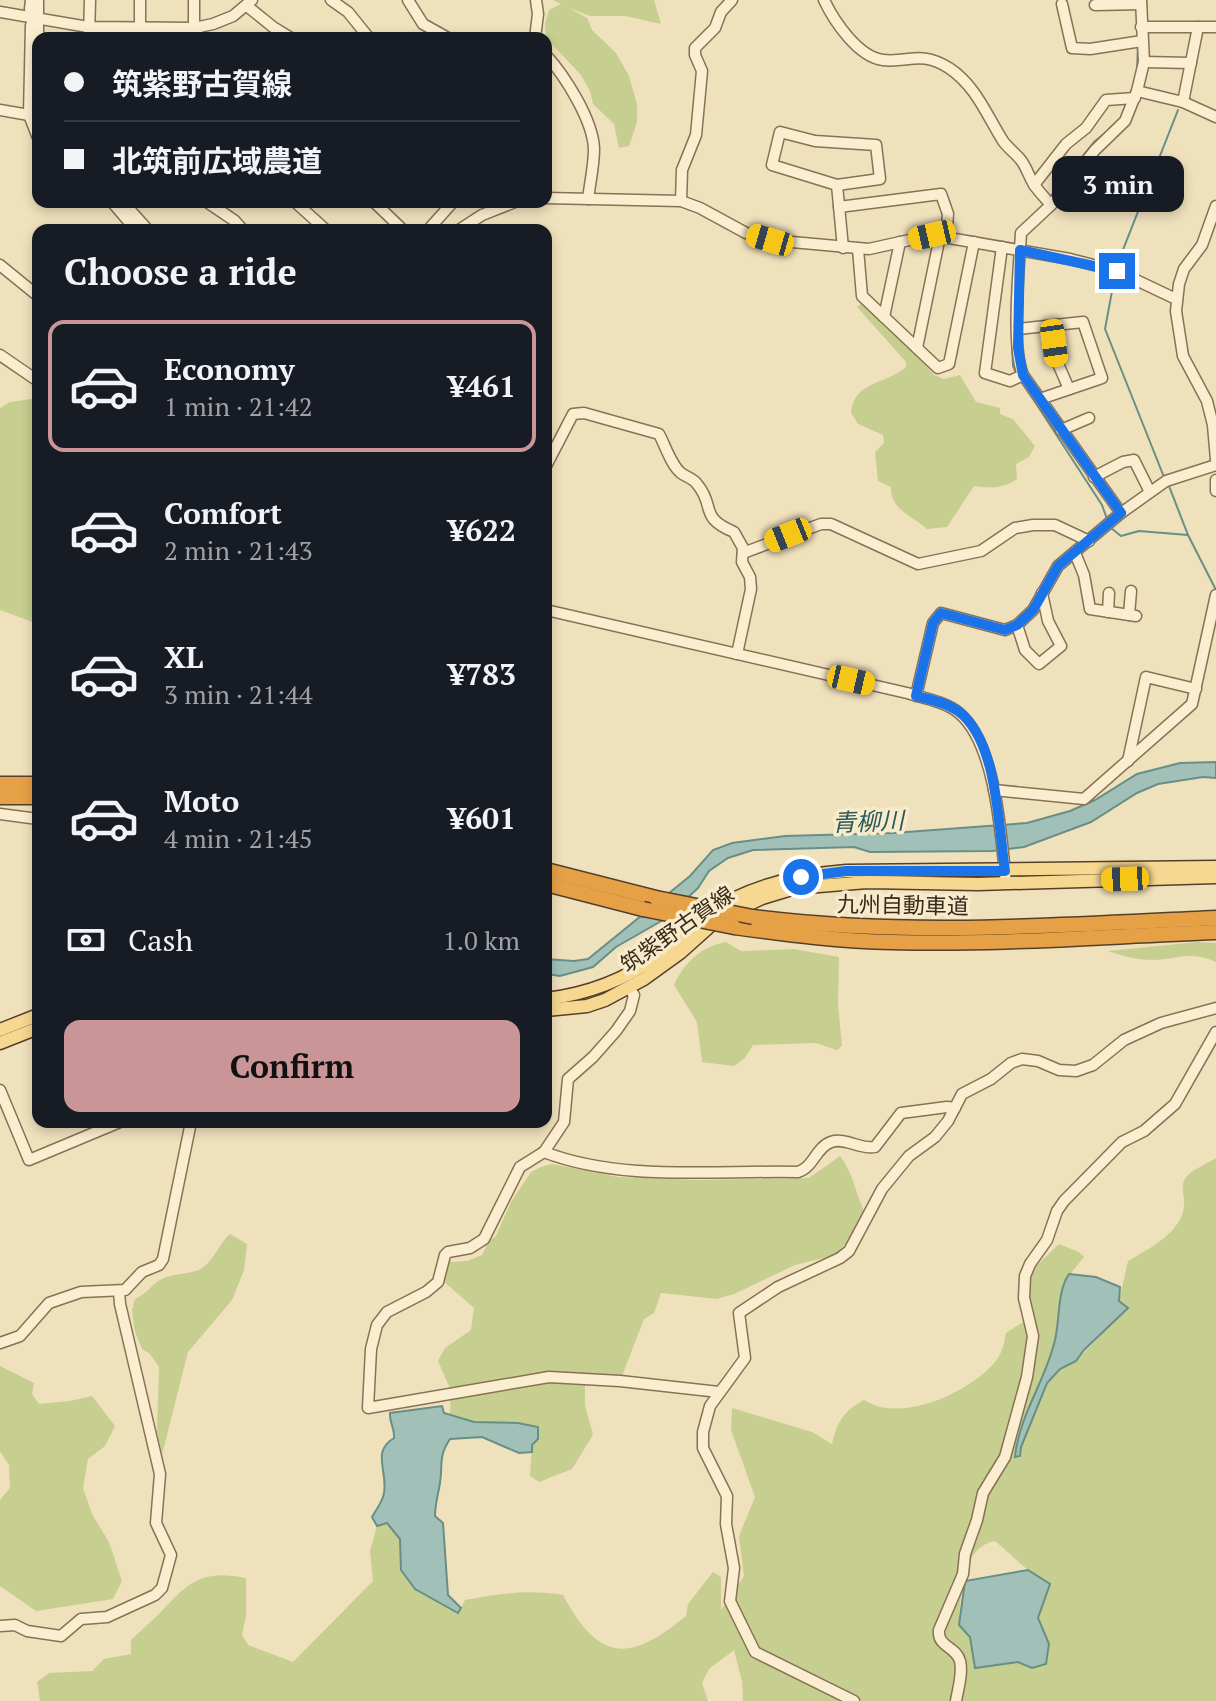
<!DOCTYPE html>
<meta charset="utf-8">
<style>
:root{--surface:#171b24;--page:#242831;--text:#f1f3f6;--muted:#9ea1a6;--line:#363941;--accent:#ca9597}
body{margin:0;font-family:"PT Serif","Noto Sans JP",serif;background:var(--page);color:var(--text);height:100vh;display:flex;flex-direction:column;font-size:30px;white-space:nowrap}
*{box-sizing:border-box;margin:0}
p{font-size:26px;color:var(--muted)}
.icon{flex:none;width:44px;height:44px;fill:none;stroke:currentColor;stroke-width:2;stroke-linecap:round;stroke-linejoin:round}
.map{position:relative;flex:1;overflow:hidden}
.panel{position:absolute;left:32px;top:224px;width:520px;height:904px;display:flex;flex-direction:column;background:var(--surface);border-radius:16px;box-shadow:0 4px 12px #0003}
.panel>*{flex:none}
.guide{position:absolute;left:32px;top:32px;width:520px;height:176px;border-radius:16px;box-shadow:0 4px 12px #0003;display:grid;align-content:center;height:176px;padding:0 32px;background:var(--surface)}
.end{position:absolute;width:36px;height:36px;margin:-18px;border:10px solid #1a73e8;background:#fff;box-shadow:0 0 0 4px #fff}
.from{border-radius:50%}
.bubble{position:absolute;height:56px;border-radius:16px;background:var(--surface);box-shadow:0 4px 12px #0003;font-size:26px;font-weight:700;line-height:56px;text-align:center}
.car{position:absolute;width:24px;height:48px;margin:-24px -12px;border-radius:10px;box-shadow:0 0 6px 2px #0007;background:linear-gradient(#f5c518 24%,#345 0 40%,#f5c518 0 76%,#345 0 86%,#f5c518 0)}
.guide b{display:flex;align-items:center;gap:28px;height:76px;font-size:30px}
.guide b+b{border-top:2px solid var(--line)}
.guide i{width:20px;height:20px;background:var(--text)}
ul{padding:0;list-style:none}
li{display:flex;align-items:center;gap:24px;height:132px;margin:0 16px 12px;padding:0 16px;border:4px solid transparent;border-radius:16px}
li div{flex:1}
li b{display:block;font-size:30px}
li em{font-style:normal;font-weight:700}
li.on{border-color:var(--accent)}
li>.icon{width:72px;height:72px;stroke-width:1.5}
h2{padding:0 32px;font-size:36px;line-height:96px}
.pay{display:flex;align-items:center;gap:20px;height:88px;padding:0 32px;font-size:30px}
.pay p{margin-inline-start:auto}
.cta{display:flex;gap:16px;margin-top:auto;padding:16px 32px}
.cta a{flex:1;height:92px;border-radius:16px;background:var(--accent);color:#111;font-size:32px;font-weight:700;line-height:92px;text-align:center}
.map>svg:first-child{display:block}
.green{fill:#c6ce90;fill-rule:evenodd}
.water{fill:#a1c1b8;stroke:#688f85;stroke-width:2}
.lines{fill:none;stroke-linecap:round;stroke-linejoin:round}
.stream{stroke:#688f85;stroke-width:2}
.minor-casing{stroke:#887155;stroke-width:13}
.major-casing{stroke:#553f2a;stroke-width:15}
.highway-casing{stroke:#553f2a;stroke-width:17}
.minor{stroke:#fbeed0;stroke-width:10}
.major{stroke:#f6d891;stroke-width:12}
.highway{stroke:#e6a147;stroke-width:14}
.highway-bridge-casing{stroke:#553f2a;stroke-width:17;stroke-linecap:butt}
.highway-bridge{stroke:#e6a147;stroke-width:14}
.route{stroke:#1a73e8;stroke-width:10}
.labels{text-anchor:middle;stroke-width:7;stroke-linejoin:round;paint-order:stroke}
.street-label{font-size:22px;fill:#37291b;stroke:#f7ebcc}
.water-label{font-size:24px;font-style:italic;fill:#295855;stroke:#f7ebcc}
</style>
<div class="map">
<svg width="1216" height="1701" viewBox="0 0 1216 1701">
<rect width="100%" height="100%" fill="#f0e1bd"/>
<g class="green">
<path d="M 553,0 L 654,0 L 661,24 L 625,16 L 590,16 L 569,8 L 587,18 L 592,30 L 616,53 L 629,76 L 637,104 L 637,122 L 629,146 L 619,148 L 614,124 L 593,104 L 590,91 L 581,75 L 546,38 L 545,24 L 549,10 L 561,4 Z"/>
<path d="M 864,301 L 910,346 L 934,375 L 944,379 L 960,375 L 976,402 L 1000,408 L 1000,414 L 1013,419 L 1035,446 L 1029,457 L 1016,464 L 1017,479 C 1003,489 991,488 974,486 L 947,527 L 927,529 C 911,515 890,509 891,487 L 878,481 L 875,452 L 884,443 L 883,435 L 858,424 L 851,413 C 854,380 886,385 906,367 L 906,362 L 857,307 Z"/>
<path d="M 38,398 L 38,624 L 0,610 L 0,408 L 10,402 Z"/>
<path d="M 726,942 L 741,951 L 794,949 L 839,957 L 838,1004 L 842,1046 L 837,1050 L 816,1043 L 753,1045 L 745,1058 L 734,1066 L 702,1062 L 697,1022 L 674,985 C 684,963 702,946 726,942 Z"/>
<path d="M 1197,942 L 1216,943 L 1216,962 C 1187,950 1178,960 1152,960 C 1137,960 1123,956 1108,951 Z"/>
<path d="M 840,1156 C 852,1171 856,1193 864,1211 L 851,1237 L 836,1255 L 795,1265 L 734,1294 L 717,1299 L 661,1293 L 654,1313 L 644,1319 L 622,1376 L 608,1381 L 585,1382 L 585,1405 L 593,1435 L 572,1469 L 539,1482 L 530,1476 L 532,1445 L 518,1423 L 474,1422 L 450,1414 L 451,1391 L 438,1361 L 445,1348 L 471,1330 L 474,1308 L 441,1279 L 449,1262 L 467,1261 L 482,1255 L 489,1241 L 496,1236 L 511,1202 L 531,1172 L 541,1167 L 552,1164 L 618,1177 L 699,1180 L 809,1178 Z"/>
<path d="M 1216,1158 L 1216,1701 L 743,1701 L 742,1682 L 734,1650 L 709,1669 L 702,1683 L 708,1701 L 40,1701 L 37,1682 L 49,1673 L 92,1671 L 104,1659 L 131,1654 L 131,1640 C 140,1631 150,1623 159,1614 C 188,1583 200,1569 246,1578 L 246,1616 L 242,1635 L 248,1645 L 293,1662 L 373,1581 L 370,1551 L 377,1526 L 387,1522 L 400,1539 L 401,1570 L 459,1612 L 465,1600 C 499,1594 529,1589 563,1595 C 599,1662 629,1663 686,1616 L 688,1604 L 713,1572 L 721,1577 L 721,1610 L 744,1576 L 739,1536 L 755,1497 L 731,1430 L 732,1408 L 812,1432 L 832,1444 C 837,1423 843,1411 864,1400 C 900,1424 969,1393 995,1362 C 1002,1354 1004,1343 1006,1333 L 1028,1319 L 1028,1274 L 1059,1244 L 1079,1252 L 1084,1257 L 1063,1283 L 1060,1317 L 1052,1353 L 1017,1435 L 1020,1456 L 1021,1447 L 1047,1383 L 1060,1369 L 1076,1361 L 1127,1308 L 1119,1301 L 1128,1261 C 1149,1249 1184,1231 1184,1204 C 1185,1196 1180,1187 1185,1179 C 1190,1170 1207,1164 1216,1158 ZM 995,1541 L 1028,1570 L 1050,1583 L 1038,1618 L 1049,1644 L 975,1667 L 970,1637 L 959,1625 C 961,1597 961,1547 995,1541 Z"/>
<path d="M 230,1234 L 247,1244 L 244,1270 L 232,1300 L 188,1352 L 162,1455 L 157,1431 L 159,1367 L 150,1354 L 142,1349 L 135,1332 L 132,1310 L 135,1299 C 146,1294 151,1286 160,1280 C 175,1271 194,1277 207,1264 C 216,1255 220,1243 230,1234 Z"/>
<path d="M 0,1366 L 34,1383 L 32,1394 L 39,1404 L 70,1401 L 92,1396 L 115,1426 L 105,1446 L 88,1459 L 83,1488 L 92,1514 L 109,1542 L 122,1581 L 113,1599 L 36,1611 L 0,1586 L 0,1500 L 10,1488 L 9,1465 L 0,1451 Z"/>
</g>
<g class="water">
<path d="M 1216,762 L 1216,778 L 1203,777 L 1158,784 L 1137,793 L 1091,822 L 1024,847 L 992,851 L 870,852 L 854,847 L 753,850 L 728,858 L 709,871 L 698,888 L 663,920 L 616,947 L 593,967 L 560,976 L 546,974 L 546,959 L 574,961 L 588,959 L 690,876 L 713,850 L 732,843 L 785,836 L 893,833 L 1027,823 L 1070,811 L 1095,800 L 1137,774 L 1180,763 Z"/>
<path d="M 1069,1274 L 1096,1277 L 1120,1287 L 1119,1301 L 1128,1308 L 1084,1350 L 1076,1361 L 1060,1369 L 1047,1383 L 1021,1447 L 1020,1456 L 1015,1457 C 1019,1415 1046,1380 1055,1340 C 1060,1319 1057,1291 1069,1274 Z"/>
<path d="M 442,1406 L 444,1413 L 474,1422 L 518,1423 L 538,1427 L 538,1439 L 532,1445 L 532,1452 L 519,1453 L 482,1437 L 450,1439 C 438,1457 443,1464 440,1483 C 438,1495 435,1504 435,1516 L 443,1523 L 448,1595 L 461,1608 L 458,1613 L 415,1589 L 401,1570 L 400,1539 L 387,1523 L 377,1526 L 372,1517 C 376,1510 383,1501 384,1493 C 388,1470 371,1452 394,1438 C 395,1429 389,1422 390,1413 Z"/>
<path d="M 1028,1570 L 1050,1584 L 1038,1618 L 1049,1644 L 1046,1664 L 1032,1668 L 1018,1662 L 975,1668 L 970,1637 L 959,1625 L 965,1581 Z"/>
</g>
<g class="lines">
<g class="stream">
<path d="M 1137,71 L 1138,45"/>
<path d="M 1051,196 L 1094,142 L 1104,134"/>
<path d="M 1018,230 L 1044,204"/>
<path d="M 1117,265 L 1178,110"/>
<path d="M 1115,275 L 1105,329 L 1164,477"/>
<path d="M 1012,344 L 1013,366 L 1016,373"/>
<path d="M 1024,385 L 1102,505 L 1107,519"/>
<path d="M 1169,486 L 1188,535"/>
<path d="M 1111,528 L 1121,536 L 1139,531 L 1188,535 L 1216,590"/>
</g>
<defs>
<g id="minor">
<path d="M 38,0 L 38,38"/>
<path d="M 194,0 L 194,28 L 201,38"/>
<path d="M 331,0 L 348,12 L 369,38"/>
<path d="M 408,0 L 423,24 L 448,38"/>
<path d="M 824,0 C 834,21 858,57 883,60 C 909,63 920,50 949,68 C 976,86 986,114 1003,141 C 1008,148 1015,153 1020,159 C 1027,167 1029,178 1035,186 C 1040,193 1046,199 1051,205"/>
<path d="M 1062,4 L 1072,48 L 1090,49 L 1142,41"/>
<path d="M 1095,5 L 1141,4"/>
<path d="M 247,6 L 273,27 L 291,38"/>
<path d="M 30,9 L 31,0"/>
<path d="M 0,12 L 88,27 L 194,28 L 213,24 L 233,16 L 252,0"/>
<path d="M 31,25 L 29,115 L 38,138"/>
<path d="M 1141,27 L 1216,27"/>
<path d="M 89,38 L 90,0"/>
<path d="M 140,38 L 140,0"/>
<path d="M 535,38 L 538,14 L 536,0"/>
<path d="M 546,55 C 565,76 593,120 594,149 C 594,165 590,183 588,199"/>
<path d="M 1144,62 L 1191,63"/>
<path d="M 1137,91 L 1183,102 L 1216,117"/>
<path d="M 1183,102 L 1198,27"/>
<path d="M 0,110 L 29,115"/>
<path d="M 780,132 L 815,141 L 876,145 L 880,179 L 837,185 L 772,165 Z"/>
<path d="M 837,185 L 843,248"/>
<path d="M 1034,185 L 1066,144 L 1086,128 L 1106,100 L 1135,98"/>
<path d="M 546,198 L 681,201 L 700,208 L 746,233 L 770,240 L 869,249 L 932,235 L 1070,259 L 1117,271 L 1176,299"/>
<path d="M 681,201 L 682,170 L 696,135 L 702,71 L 695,55 L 695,48 L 715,28 L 721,12 L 732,0"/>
<path d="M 112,202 L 136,230"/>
<path d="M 123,202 L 148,230"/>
<path d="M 207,202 L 235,221 L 243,230"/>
<path d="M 295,202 L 326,230"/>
<path d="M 374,202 L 403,230"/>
<path d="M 1216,206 L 1202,245 L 1184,269 L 1179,284 L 1176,311 L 1183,356 L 1207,401 L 1213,425 L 1216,460"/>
<path d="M 839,207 L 941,194 L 948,214 L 946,237"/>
<path d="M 428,230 L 453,202"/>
<path d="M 459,230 L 482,215 L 515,202"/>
<path d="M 1002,247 L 985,373 L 1010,381 L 1023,375"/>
<path d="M 858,249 L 862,296 L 938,368 L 949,364 L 974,242"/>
<path d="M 0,265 L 38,296"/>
<path d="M 884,317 L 900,242"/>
<path d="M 1051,326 L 1056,359 L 1069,389"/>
<path d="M 1018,329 L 1083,322 L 1102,378 L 1040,399"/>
<path d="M 917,348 L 940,236"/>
<path d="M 0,355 L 38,381"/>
<path d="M 1061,430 L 1089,418"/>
<path d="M 546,466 L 573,414 L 584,413 L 659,434 C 665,445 671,465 681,473 C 686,477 693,478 697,484 C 716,506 698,517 734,532 L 743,548 L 742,562 L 750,577 L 751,589 L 737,654"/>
<path d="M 1094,477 L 1123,462 L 1134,460 L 1150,492"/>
<path d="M 1216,480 L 1216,491"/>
<path d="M 1121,513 L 1023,375 C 1011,346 1019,268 1021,233 L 1051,205 L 1095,150 L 1125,121 L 1137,91 L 1144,62 L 1141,0"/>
<path d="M 743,553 L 821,524 L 831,524 L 918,564 L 981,551 L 1015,528 L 1033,525 L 1055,525 L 1089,541"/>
<path d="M 1075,553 L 1084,575 L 1090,609 L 1136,616"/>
<path d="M 546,610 L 907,693 C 924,698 946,702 959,713 C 996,744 1001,836 1006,883"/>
<path d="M 1108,612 L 1109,593"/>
<path d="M 1129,615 L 1131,591"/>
<path d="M 1017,625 L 1025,650 L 1039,664 L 1061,646 L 1048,621 L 1042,593"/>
<path d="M 916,696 L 933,623 L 941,613 L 1005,630 L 1017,625 L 1033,610 L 1058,566 L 1121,513 L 1166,481 L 1216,465"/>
<path d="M 1128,761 L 1146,677 L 1196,689"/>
<path d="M 994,790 L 1084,799 L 1192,704 L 1216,595"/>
<path d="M 0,814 L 38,819"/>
<path d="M 629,988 L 634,995 L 630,1011 L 616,1031 L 593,1057 L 568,1079 L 564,1122 L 544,1152 L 520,1167 L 484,1239 L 470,1248 L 448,1252 L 445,1255 L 438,1282 L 426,1292 L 387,1312 L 377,1325 L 371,1349 L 368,1408 L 549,1377 L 620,1381 L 719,1392"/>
<path d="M 0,1090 L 29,1160 L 120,1122"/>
<path d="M 544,1152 C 622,1182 716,1170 798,1172 C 814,1167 816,1147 831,1142 C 846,1137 860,1150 875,1147 L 901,1113 L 947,1107 L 955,1108"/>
<path d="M 0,1343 L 20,1336 L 49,1303 L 81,1292 L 125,1290 L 142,1272 L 159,1265 L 163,1259 L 191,1122"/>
<path d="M 0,1626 L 15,1625 L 27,1631 L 61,1636 L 81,1619 L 107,1617 L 155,1595 L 162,1588 L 171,1555 L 156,1523 L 160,1474 L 120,1304 L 119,1291"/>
<path d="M 854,1701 L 755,1652 L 730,1601 L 734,1568 L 726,1524 L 727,1496 L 703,1448 L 703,1432 L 710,1406 L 745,1358 L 739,1313 L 778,1287 L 840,1258 L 849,1251 L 882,1189 L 909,1156 L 935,1137 L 948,1121 L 962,1094 L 991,1079 L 1011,1063 L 1022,1059 L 1038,1061 L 1059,1070 L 1076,1071 L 1093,1065 L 1124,1040 L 1161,1023 L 1216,1008"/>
<path d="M 956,1701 C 958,1689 963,1673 960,1661 C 956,1646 937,1647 939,1630 L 963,1574 L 965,1554 L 977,1520 L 983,1493 L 1005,1457 L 1027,1377 L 1033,1336 L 1024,1298 L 1025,1276 L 1030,1264 L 1047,1240 L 1057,1211 L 1064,1201 L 1122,1142 L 1144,1131 L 1175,1104 L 1216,1032"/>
</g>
<g id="major">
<path d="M 546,999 C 588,994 625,980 659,955 C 676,943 690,927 706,915 C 747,886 796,875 846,871 L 1216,867"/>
<path d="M 546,1010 L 587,1006 L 605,1000 L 644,979 L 680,953 L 718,919 L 762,898 L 795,888 L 867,882 L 978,884 L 1216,877"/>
<path d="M 0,1030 L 38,1015"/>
<path d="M 0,1043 L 38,1028"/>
</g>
<g id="highway">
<path d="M 0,784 L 38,784"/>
<path d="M 0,797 L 38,797"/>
<path d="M 546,870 L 656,898"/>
<path d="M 546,884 L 643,909"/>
<path d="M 753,917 C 908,937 1061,925 1216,918"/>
<path d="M 734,927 C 787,934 839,941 892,942 C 1000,945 1108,936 1216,932"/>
</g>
</defs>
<use href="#minor" class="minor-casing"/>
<use href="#major" class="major-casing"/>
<use href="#highway" class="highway-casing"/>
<use href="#minor" class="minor"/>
<use href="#major" class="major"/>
<use href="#highway" class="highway"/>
<defs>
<g id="highway-bridge">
<path d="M 656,898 L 753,917"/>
<path d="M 643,909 L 734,927"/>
</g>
</defs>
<use href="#highway-bridge" class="highway-bridge-casing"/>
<use href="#highway-bridge" class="highway-bridge"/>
</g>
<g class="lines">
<path class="route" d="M 801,877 L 846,871 L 1005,871 C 998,826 998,740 958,711 C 946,703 930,699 916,696 L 933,623 L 941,613 L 1005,630 L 1017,625 L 1033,610 L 1058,566 L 1121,513 L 1023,375 L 1018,348 L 1020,250 L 1117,271"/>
</g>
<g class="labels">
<g class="street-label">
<text transform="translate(903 905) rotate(1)" y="8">九州自動車道</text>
<text transform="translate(677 929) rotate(-35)" y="8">筑紫野古賀線</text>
</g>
<g class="water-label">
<text transform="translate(868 822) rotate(-2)" y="8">青柳川</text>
</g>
</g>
</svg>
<i class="end from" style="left:801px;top:877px"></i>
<i class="end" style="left:1117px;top:271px"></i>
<div class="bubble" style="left:1052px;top:156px;width:132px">3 min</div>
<i class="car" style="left:932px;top:235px;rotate:257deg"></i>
<i class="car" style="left:770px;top:240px;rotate:286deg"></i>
<i class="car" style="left:1054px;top:343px;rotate:172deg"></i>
<i class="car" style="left:788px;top:535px;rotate:248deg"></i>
<i class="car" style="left:851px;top:680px;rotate:103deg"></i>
<i class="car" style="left:1125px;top:879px;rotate:268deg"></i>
<div class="guide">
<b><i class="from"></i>筑紫野古賀線</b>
<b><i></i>北筑前広域農道</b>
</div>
<section class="panel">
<h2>Choose a ride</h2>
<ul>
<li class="on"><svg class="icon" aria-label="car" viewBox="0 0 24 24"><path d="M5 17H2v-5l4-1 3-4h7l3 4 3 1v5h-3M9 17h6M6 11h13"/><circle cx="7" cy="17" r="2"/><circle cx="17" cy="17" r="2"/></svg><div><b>Economy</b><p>1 min · 21:42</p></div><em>¥461</em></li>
<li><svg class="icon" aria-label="car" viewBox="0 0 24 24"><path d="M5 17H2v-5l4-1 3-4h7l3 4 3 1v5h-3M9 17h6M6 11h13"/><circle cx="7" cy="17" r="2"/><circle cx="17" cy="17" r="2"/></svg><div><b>Comfort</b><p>2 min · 21:43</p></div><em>¥622</em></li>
<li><svg class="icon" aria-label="car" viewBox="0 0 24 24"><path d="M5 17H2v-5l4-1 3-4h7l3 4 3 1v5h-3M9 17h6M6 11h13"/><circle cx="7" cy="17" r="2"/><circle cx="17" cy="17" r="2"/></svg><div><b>XL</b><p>3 min · 21:44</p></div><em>¥783</em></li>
<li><svg class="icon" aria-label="car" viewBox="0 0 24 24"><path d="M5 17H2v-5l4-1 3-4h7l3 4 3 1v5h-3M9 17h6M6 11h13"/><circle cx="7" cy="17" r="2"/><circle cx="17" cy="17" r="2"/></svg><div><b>Moto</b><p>4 min · 21:45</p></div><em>¥601</em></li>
</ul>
<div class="pay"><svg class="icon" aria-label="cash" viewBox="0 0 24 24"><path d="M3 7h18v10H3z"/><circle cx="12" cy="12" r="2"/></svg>Cash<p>1.0 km</p></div>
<div class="cta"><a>Confirm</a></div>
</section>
</div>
